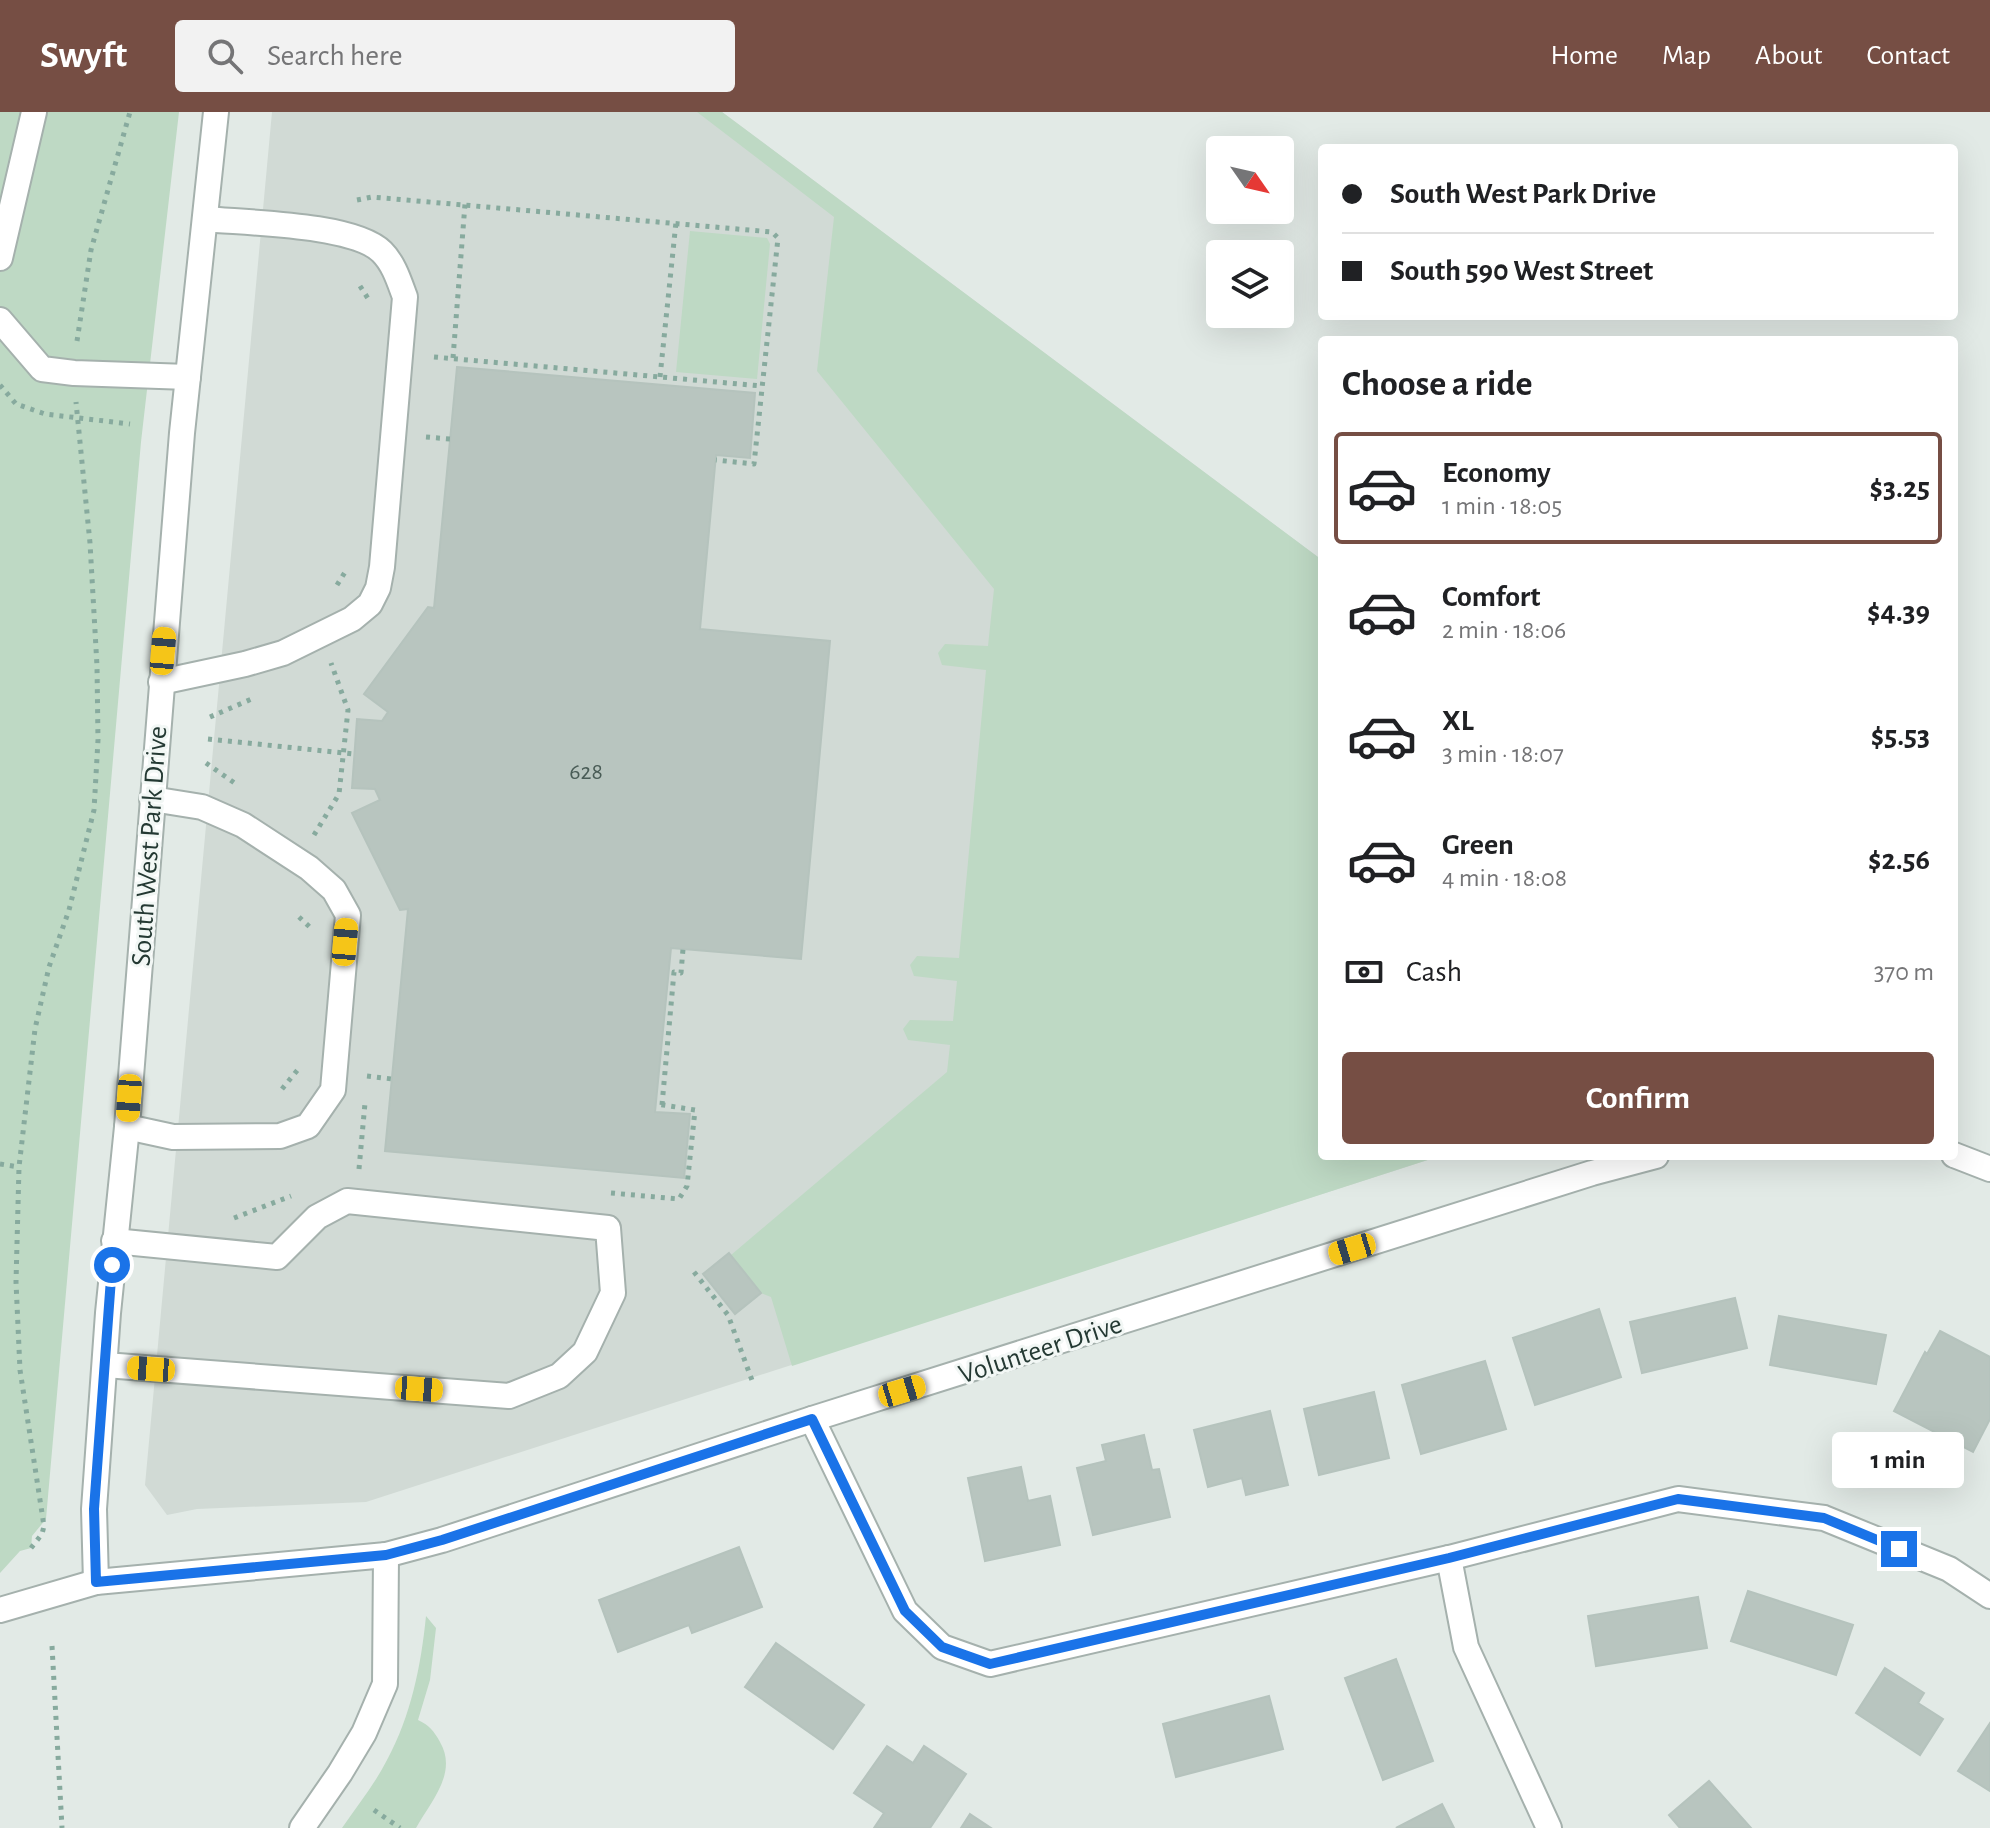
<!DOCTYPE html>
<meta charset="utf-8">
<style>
:root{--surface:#fff;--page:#f2f2f2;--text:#202124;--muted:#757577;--line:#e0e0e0;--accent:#764e44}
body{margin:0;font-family:"Alegreya Sans",sans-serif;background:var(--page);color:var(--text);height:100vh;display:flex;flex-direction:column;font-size:30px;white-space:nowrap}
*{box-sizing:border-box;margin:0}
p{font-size:26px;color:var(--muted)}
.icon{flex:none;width:44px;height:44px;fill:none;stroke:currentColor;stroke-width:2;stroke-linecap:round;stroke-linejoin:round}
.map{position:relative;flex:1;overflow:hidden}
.side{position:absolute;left:1318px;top:224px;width:640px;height:824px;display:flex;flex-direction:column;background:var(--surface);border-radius:8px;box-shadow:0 8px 32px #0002}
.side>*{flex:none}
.hud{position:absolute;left:1318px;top:32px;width:640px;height:176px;border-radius:8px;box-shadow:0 8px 32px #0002;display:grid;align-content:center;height:176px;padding:0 24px;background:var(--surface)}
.needle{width:52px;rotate:124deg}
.tools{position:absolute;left:1206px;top:24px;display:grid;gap:16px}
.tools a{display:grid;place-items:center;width:88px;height:88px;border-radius:8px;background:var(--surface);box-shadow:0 8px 32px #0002;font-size:40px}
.end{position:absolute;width:36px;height:36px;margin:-18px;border:10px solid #1a73e8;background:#fff;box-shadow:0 0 0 4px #fff}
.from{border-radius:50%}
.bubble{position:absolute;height:56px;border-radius:8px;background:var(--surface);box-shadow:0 8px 32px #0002;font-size:26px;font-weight:700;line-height:56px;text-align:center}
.car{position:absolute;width:24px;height:48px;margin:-24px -12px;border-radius:10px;box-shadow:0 0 6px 2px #0007;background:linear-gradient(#f5c518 24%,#345 0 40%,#f5c518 0 76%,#345 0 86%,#f5c518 0)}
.hud b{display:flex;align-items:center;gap:28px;height:76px;font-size:30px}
.hud b+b{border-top:2px solid var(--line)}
.hud i{width:20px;height:20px;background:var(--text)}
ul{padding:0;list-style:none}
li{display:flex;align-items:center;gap:24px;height:112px;margin:0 16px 12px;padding:0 8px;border:4px solid transparent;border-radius:8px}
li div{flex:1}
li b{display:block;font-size:30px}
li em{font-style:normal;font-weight:700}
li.on{border-color:var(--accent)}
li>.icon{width:72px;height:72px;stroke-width:1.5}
h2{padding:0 24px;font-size:36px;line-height:96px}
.pay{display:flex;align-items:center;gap:20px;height:88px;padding:0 24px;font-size:30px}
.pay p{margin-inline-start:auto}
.cta{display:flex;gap:16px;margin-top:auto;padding:16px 24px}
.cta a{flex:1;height:92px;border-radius:8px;background:var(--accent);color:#fff;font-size:32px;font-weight:700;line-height:92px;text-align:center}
header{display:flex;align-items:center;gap:48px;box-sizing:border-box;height:112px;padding:0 40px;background:var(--accent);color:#fff}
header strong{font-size:38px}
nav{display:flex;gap:44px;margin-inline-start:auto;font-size:28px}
.search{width:560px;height:72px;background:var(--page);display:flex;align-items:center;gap:20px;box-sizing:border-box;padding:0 28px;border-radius:8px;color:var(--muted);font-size:30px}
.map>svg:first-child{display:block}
.built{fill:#d1dad5}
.green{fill:#bed9c4}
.building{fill:#b8c5bf;stroke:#b5c3bd;stroke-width:2}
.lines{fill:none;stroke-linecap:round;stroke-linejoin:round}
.minor-casing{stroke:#a5b1ad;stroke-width:28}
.path{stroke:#87aa9e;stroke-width:5;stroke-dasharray:4 6;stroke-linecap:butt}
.minor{stroke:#fff;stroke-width:24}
.route{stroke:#1a73e8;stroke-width:10}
.labels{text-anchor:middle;stroke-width:6;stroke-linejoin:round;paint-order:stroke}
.number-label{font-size:24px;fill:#495c56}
.street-label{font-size:28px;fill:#243933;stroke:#f2f7f5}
</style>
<header>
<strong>Swyft</strong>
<div class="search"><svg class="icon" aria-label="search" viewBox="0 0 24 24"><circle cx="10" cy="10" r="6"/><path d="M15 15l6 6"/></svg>Search here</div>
<nav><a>Home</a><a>Map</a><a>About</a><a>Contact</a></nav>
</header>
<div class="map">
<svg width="1990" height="1716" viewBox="0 0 1990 1716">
<rect width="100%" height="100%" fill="#e2eae6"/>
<path class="built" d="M 272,0 L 722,0 L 1322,448 L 1322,1044 L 1440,1044 L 366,1390 L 197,1397 L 167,1403 L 145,1373 Z"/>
<g class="green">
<path d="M 0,0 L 179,0 L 141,330 L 46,1407 L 32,1424 L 31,1436 L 20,1439 L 0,1461 Z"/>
<path d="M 697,0 L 722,0 L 1322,448 L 1322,1044 L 1440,1044 L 792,1254 L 771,1185 L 761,1181 L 731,1143 L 947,960 L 950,933 L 908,928 L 903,917 L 910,908 L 953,909 L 957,869 L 914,864 L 910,853 L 917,844 L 959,846 L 986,558 L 942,553 L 938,541 L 945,532 L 988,534 L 994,477 L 817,259 L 834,105 Z"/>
<path d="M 690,119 L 767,126 L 770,132 L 757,267 L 676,260 Z"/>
<path d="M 426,1504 L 436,1516 L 430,1568 L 418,1608 C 429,1613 434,1619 440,1630 C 458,1661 431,1689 416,1716 L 342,1716 C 357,1694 375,1672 387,1648 C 411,1604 421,1554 426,1504 Z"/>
</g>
<g class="building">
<path d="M 457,255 L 755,281 L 750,346 L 716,343 L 700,517 L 830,529 L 801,847 L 671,836 L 655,1000 L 690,1002 L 684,1066 L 385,1039 L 408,797 L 400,798 L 352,701 L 380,688 L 375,677 L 352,676 L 357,607 L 382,609 L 388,600 L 364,582 L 428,495 L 434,496 Z"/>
<path d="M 729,1141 L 761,1181 L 735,1202 L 703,1162 Z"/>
<path d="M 1735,1186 L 1747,1236 L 1642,1261 L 1630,1210 Z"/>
<path d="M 1599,1197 L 1621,1265 L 1535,1293 L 1513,1226 Z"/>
<path d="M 1779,1204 L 1886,1223 L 1876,1272 L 1770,1253 Z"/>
<path d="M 1940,1219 L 1990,1245 L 1990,1307 L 1973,1340 L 1894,1299 L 1925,1240 L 1927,1242 Z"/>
<path d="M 1485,1249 L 1506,1317 L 1421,1342 L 1402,1273 Z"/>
<path d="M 1374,1280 L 1389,1346 L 1319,1363 L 1304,1297 Z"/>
<path d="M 1270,1299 L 1288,1373 L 1246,1383 L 1242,1366 L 1208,1375 L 1194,1318 Z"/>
<path d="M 1144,1323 L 1152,1358 L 1159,1357 L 1170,1405 L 1093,1423 L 1077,1356 L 1106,1349 L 1102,1333 Z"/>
<path d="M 1021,1355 L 1028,1389 L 1050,1384 L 1060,1433 L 985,1449 L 968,1366 Z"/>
<path d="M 739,1435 L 762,1495 L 692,1521 L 689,1513 L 618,1540 L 599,1488 Z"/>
<path d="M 1748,1479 L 1853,1513 L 1836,1563 L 1731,1529 Z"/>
<path d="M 1698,1485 L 1707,1536 L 1596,1554 L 1588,1504 Z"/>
<path d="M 776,1531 L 864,1593 L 833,1637 L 745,1575 Z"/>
<path d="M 1396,1547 L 1433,1649 L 1383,1668 L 1345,1566 Z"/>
<path d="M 1885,1556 L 1924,1581 L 1918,1591 L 1943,1607 L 1920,1643 L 1856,1601 Z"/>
<path d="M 1269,1584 L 1283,1637 L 1176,1665 L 1163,1612 Z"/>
<path d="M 1990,1611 L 1990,1679 L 1958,1659 Z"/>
<path d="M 887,1634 L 913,1651 L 924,1634 L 966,1662 L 930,1716 L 874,1716 L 884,1701 L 854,1681 Z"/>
<path d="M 1709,1669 L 1751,1716 L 1680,1716 L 1669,1703 Z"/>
<path d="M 1442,1692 L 1454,1716 L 1396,1716 Z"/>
<path d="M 970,1702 L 991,1716 L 961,1716 Z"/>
</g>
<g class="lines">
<defs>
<g id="minor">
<path d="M 0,146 L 34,0"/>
<path d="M 0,208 L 42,257 L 74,261 L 188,265"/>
<path d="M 161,570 L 245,552 L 283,541 L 352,507 L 370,492 L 378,476 L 382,455 L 405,185 C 399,169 394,152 382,140 C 354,112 247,111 205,107"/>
<path d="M 127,1015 L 173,1025 L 280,1024 L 308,1014 L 333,978 L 348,803 L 334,778 L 309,756 L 243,713 L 202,695 L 152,687"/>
<path d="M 1954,1043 L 1990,1057"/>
<path d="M 105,1253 L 509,1284 L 559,1264 L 585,1240 L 613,1181 L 608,1116 L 347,1089 L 317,1105 L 277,1145 L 114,1129"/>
<path d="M 812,1307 L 905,1499 L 942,1535 L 990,1552 L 1449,1446 L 1678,1387 L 1824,1406 L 1949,1457 L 1990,1484"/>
<path d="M 1449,1446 L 1466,1535 L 1549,1716"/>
<path d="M 96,1470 L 94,1397 L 108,1201 L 127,1015 L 182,321 L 216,0"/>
<path d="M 0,1498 L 96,1470 L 386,1443 L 442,1428 L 812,1307 L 1592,1061 L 1656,1044"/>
<path d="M 302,1716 L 340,1661 L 364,1621 L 385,1572 L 386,1443"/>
</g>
</defs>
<use href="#minor" class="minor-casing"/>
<g class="path">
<path d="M 357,88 L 372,85 L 772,120 L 778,126 L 754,352 L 716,348"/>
<path d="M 360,174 L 369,188"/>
<path d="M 77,229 L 91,138 L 130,0"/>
<path d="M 434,245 L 762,274"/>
<path d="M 453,246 L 465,92"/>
<path d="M 660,265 L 676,110"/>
<path d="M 0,273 L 16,292 L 45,302 L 130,312"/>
<path d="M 426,325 L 450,327"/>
<path d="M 337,473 L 347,457"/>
<path d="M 210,605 L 254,586"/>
<path d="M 208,627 L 354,642"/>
<path d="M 206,651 L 236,672"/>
<path d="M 314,723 L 339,682 L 348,598 L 331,551"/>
<path d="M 299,805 L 313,818"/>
<path d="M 367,964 L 392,967"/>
<path d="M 282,977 L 300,955"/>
<path d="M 662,993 L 674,860 L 681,861 L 683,837"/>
<path d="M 0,1052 L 19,1055"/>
<path d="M 359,1057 L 365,991"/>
<path d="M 611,1081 L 679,1087 L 687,1074 L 695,998 L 657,992"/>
<path d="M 234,1106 L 291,1084"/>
<path d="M 694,1160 L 728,1203 L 753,1271"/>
<path d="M 31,1436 L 42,1422 L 44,1414 L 20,1258 L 16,1170 L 19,1055 L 35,917 L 49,855 L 69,798 L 94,698 L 98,628 L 97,554 L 90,431 L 76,290"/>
<path d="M 52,1534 L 62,1716"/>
<path d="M 374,1698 L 400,1716"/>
</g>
<use href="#minor" class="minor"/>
</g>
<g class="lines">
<path class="route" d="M 112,1153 L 94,1397 L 96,1470 L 386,1443 L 442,1428 L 812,1307 L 905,1499 L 942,1535 L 990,1552 L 1449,1446 L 1678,1387 L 1824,1406 L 1899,1437"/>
</g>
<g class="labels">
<g class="number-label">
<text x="586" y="667">628</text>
</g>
<g class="street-label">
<text transform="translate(148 734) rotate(-86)" y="10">South West Park Drive</text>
<text transform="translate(1040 1236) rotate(-18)" y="10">Volunteer Drive</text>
</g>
</g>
</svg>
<div class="tools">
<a><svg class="needle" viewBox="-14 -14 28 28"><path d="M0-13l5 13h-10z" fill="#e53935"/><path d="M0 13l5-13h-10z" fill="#757577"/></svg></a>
<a><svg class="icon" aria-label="layers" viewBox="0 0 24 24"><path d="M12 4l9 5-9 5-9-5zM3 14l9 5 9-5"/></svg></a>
</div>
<i class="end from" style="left:112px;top:1153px"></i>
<i class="end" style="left:1899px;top:1437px"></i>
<div class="bubble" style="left:1832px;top:1320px;width:132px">1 min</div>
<i class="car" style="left:163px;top:539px;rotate:5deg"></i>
<i class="car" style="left:345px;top:830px;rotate:5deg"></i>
<i class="car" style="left:129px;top:986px;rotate:184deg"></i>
<i class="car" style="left:1352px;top:1137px;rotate:253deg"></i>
<i class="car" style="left:151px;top:1257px;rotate:274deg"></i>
<i class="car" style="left:419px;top:1277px;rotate:94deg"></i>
<i class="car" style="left:902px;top:1279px;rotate:73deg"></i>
<div class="hud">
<b><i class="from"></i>South West Park Drive</b>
<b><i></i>South 590 West Street</b>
</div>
<section class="side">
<h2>Choose a ride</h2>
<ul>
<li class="on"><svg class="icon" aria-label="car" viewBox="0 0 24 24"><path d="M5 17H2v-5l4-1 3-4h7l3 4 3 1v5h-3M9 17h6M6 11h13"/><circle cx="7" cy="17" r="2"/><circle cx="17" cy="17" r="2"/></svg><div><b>Economy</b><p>1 min · 18:05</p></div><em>$3.25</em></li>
<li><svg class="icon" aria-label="car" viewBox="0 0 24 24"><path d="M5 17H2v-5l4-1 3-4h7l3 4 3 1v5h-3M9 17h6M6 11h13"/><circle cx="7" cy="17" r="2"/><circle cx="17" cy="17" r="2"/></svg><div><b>Comfort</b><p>2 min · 18:06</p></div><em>$4.39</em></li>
<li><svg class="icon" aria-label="car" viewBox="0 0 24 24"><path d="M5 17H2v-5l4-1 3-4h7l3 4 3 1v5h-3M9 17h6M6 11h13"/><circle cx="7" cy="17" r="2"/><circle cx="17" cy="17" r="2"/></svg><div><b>XL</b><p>3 min · 18:07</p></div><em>$5.53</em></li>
<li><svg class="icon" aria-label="car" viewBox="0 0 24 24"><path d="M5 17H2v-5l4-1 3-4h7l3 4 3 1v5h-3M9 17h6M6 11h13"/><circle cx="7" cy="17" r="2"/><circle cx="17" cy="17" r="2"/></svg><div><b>Green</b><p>4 min · 18:08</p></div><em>$2.56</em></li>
</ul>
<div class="pay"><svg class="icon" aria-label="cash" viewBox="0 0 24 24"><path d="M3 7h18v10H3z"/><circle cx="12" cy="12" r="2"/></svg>Cash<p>370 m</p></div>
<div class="cta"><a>Confirm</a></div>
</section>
</div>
